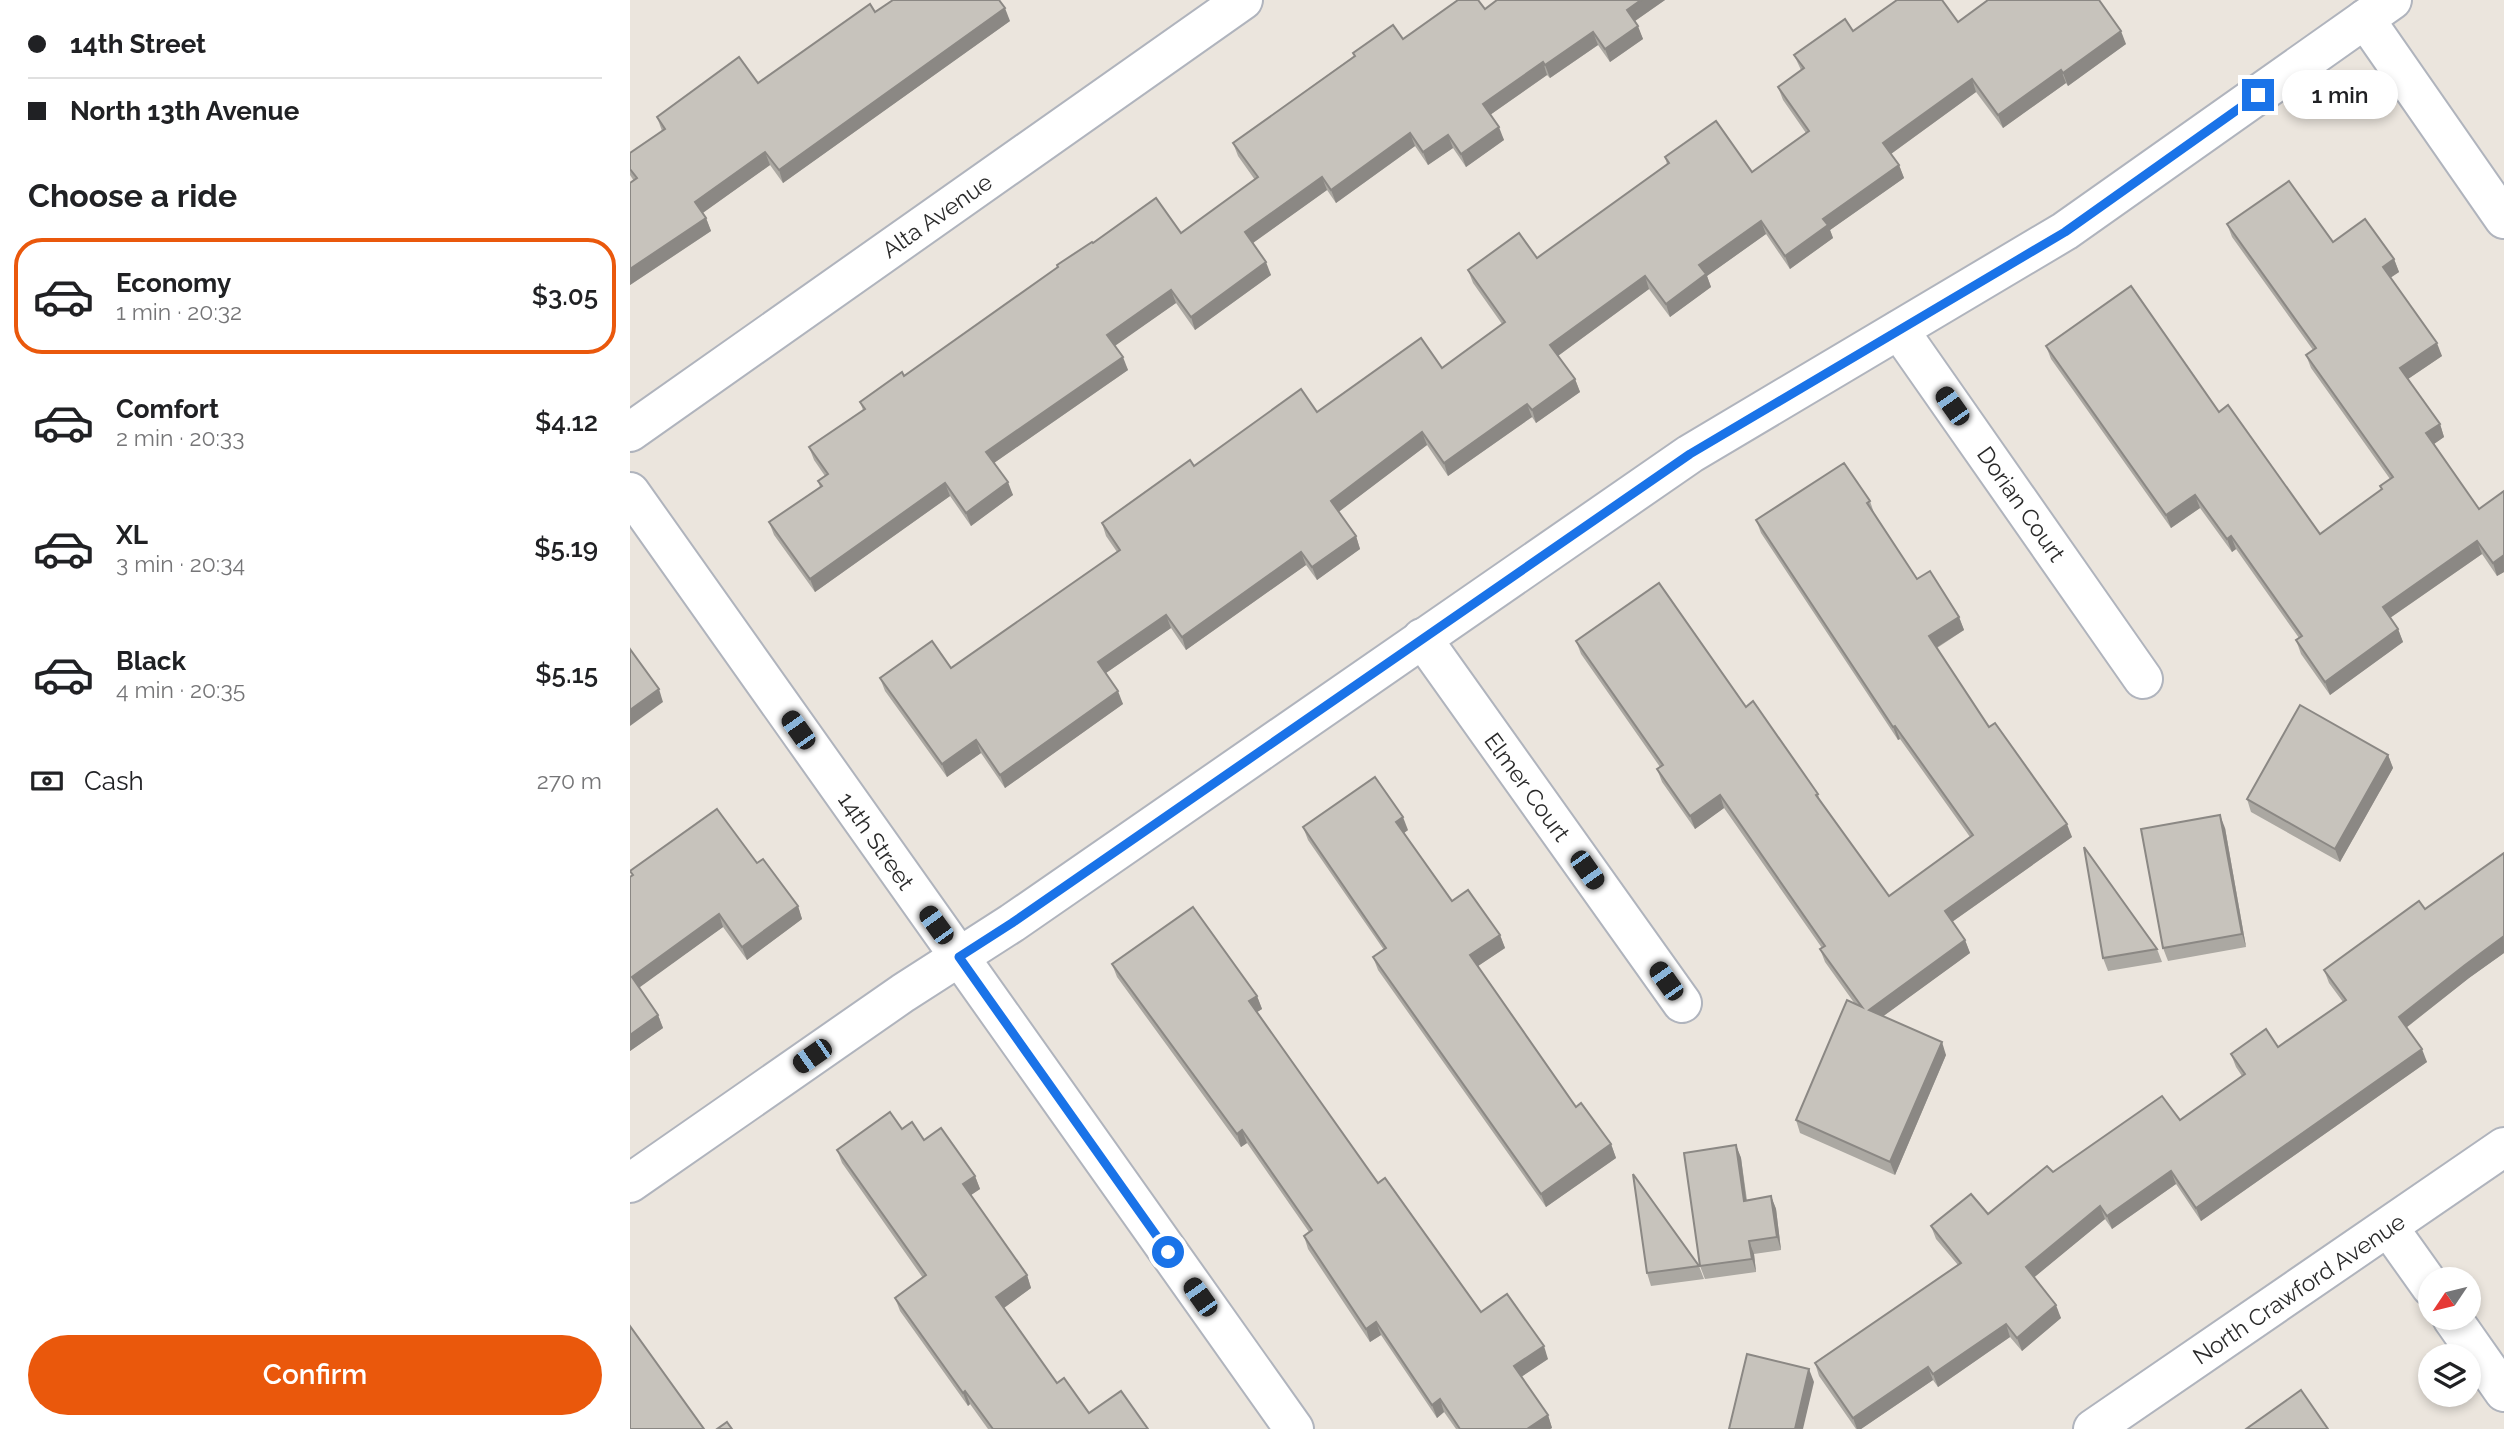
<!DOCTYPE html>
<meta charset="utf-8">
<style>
:root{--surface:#fff;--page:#f6f6f6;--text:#202124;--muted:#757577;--line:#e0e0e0;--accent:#ea580c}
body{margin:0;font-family:Raleway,sans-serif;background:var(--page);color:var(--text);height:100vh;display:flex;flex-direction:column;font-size:26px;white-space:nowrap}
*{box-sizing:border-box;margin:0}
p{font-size:23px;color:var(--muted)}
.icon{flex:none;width:38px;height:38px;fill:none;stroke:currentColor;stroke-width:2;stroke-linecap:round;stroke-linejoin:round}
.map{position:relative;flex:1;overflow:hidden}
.sheet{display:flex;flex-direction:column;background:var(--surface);width:630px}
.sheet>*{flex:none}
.guide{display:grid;align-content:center;height:154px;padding:0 28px;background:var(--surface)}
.needle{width:46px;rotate:235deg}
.controls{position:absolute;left:1788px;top:1267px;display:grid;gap:14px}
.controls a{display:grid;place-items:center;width:63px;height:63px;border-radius:50%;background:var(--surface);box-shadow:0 4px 10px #0003;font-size:35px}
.end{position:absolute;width:32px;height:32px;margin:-16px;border:9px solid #1a73e8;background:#fff;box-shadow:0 0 0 4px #fff}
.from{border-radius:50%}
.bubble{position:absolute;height:49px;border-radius:24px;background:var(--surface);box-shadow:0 4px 10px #0003;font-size:23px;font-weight:600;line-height:49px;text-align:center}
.car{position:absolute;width:21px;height:42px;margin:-21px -10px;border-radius:9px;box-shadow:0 0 5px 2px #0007;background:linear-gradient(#222 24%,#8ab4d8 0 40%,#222 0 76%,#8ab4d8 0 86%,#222 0)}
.guide b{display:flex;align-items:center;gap:24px;height:66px;font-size:26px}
.guide b+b{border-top:2px solid var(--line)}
.guide i{width:18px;height:18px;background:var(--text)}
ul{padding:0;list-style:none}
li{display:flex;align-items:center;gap:21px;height:116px;margin:0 14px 10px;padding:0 14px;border:4px solid transparent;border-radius:28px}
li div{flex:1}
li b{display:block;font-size:26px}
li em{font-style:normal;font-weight:600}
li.active{border-color:var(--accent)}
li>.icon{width:63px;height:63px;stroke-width:1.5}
h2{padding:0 28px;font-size:32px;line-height:84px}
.pay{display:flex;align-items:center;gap:18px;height:77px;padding:0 28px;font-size:26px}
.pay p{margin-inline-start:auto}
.action{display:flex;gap:14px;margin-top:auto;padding:14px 28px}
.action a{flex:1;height:80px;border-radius:42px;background:var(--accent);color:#fff;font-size:28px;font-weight:600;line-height:80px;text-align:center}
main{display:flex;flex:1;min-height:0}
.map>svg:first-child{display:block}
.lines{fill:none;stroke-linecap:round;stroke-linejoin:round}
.street-casing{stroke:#b0b4bd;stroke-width:42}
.secondary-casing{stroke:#b0b4bd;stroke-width:42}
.street{stroke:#fff;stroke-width:38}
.secondary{stroke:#fff;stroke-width:38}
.wall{fill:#aba8a2}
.shaded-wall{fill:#8b8884}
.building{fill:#c7c3bc;stroke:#8b8884;stroke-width:2}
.route{stroke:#1a73e8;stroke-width:9}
.labels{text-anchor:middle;stroke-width:7;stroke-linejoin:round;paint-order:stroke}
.street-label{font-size:23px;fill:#2a2a2a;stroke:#fff}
</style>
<main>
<section class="sheet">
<div class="guide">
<b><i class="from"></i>14th Street</b>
<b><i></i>North 13th Avenue</b>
</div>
<h2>Choose a ride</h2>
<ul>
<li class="active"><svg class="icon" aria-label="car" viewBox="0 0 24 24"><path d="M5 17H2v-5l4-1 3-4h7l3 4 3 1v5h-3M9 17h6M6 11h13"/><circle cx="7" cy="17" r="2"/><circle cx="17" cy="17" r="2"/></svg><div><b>Economy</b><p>1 min · 20:32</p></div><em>$3.05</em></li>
<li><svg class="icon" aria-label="car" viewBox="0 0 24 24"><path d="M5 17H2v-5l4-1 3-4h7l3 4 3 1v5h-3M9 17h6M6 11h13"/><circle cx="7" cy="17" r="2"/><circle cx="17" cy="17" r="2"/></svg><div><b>Comfort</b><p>2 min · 20:33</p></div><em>$4.12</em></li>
<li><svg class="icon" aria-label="car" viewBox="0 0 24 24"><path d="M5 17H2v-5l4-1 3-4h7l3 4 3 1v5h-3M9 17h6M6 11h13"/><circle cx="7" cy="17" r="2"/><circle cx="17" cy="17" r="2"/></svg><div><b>XL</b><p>3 min · 20:34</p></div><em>$5.19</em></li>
<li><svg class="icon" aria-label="car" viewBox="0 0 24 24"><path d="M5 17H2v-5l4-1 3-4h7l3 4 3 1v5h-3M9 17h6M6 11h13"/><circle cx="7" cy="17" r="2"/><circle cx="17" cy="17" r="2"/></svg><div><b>Black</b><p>4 min · 20:35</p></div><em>$5.15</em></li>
</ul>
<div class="pay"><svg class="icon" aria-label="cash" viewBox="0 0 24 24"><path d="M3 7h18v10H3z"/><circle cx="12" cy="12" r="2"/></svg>Cash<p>270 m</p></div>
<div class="action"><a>Confirm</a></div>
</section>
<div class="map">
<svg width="1874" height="1429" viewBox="0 0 1874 1429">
<rect width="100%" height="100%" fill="#ebe5dd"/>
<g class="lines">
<defs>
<g id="street">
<path d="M 1735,19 L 1874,219"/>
<path d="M 1269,330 L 1513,679"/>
<path d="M 0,432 L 613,0"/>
<path d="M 792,638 L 1052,1003"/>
<path d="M 0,1183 L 273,993 L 382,923 L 1060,454 L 1435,231 L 1762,0"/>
<path d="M 1759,1228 L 1801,1287"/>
<path d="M 1822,1318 L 1874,1392"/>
<path d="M 1463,1429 L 1874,1147"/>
</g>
<path id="secondary" d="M 0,492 L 664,1429"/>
</defs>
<use href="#street" class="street-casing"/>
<use href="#secondary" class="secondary-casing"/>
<use href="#street" class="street"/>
<use href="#secondary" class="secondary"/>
</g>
<g class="wall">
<path d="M 867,0 L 1035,0 L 1005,21 L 1013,39 L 980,62 L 968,45 L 920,78 L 917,75 L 860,115 L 874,140 L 836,167 L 823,148 L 798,165 L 785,146 L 706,203 L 697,190 L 623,243 L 641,275 L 565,330 L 546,303 L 485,345 L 498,370 L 364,463 L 383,495 L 341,526 L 320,496 L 185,592 L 144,535 L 139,522 L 190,487 L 188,481 L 195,476 L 184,460 L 179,447 L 233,410 L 230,402 L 274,376 L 463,243 L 551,233 L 625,180 L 608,156 L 603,143 L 724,56 L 723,53 L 773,39 L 855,9 Z"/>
<path d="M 245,12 L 380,21 L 153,183 L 140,165 L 72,213 L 76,218 L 81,231 L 0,285 L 0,183 L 4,181 L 0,175 L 0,153 L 32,131 L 27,117 L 128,83 Z"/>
<path d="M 1328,22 L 1496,44 L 1438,86 L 1436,83 L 1373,128 L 1346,92 L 1261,154 L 1269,165 L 1274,178 L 1200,230 L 1203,238 L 1160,269 L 1136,234 L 1077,276 L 1081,287 L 1040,317 L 1019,289 L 928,356 L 945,379 L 950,392 L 906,423 L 902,417 L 818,476 L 797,445 L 708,512 L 726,536 L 730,549 L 687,580 L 676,565 L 556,650 L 541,628 L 476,673 L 493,704 L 375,788 L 351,753 L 317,777 L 255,691 L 250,678 L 321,668 L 487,552 L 476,536 L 472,523 L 564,466 L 687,412 L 812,368 L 872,324 L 843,283 L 838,270 L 907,258 L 1037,164 L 1035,157 L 1122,172 L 1176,133 L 1153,100 L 1148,87 L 1171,70 L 1164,55 L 1223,31 Z"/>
<path d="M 1597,224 L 1703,242 L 1764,259 L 1769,272 L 1760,278 L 1812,356 L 1778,379 L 1810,424 L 1814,437 L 1804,444 L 1849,509 L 1874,491 L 1874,572 L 1867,576 L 1852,554 L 1760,618 L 1768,629 L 1773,642 L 1700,695 L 1671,654 L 1666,640 L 1669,638 L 1606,549 L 1602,552 L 1570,508 L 1541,528 L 1421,359 L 1416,346 L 1589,412 L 1690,534 L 1752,490 L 1750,486 L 1760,479 L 1681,368 L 1676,355 L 1683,350 L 1602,237 Z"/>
<path d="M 1240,501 L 1244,513 L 1287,579 L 1329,617 L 1334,630 L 1307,648 L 1359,727 L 1442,837 L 1322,922 L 1335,940 L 1340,953 L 1253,1016 L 1316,1055 L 1265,1175 L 1170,1133 L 1166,1120 L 1225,1004 L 1195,962 L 1190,949 L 1192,948 L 1094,808 L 1065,829 L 1032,782 L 1027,769 L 1030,767 L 951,654 L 946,641 L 1116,707 L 1188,794 L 1190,801 L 1259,896 L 1340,837 L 1270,739 L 1268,740 L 1131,533 L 1126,520 Z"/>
<path d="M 1758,755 L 1763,768 L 1710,862 L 1621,812 L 1617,799 Z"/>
<path d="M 673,827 L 778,830 L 774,833 L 822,901 L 870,935 L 875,948 L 848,966 L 946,1107 L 981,1144 L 986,1158 L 916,1207 L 748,970 L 743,957 L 754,950 L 678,840 Z"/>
<path d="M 1595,828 L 1616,947 L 1538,961 L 1533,948 Z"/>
<path d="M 1874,853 L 1874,953 L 1839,978 L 1776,1028 L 1797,1062 L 1571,1221 L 1546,1184 L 1482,1229 L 1475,1219 L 1404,1277 L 1431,1318 L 1392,1351 L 1380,1337 L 1308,1387 L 1303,1380 L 1231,1429 L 1226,1429 L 1189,1376 L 1185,1363 L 1328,1265 L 1306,1239 L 1301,1226 L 1358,1214 L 1423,1172 L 1550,1120 L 1612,1076 L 1606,1067 L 1601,1054 L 1648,1047 L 1713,1002 L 1699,983 L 1694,970 L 1795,909 Z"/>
<path d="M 127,863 L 168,906 L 172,919 L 117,960 L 93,927 L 9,987 L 28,1015 L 33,1028 L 0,1051 L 2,875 L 0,871 Z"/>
<path d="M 1527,949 L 1532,962 L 1478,971 L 1473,958 Z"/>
<path d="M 482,964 L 627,996 L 632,1009 L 627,1012 L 748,1183 L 851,1312 L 918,1359 L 891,1377 L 918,1415 L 922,1428 L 920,1429 L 826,1429 L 814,1412 L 807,1418 L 751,1335 L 740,1342 L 678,1249 L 674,1236 L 679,1232 L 617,1143 L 611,1147 L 487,977 Z"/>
<path d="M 294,1140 L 345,1176 L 350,1189 L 341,1195 L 397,1275 L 401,1288 L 374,1308 L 427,1383 L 459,1413 L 518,1429 L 358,1429 L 340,1404 L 338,1406 L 270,1311 L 265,1298 L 293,1278 L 212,1163 L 207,1150 Z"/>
<path d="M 1106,1145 L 1111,1158 L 1117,1200 L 1141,1196 L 1146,1209 L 1151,1250 L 1124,1254 L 1126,1272 L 1075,1279 L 1070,1266 Z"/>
<path d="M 1069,1266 L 1074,1279 L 1021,1286 L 1017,1273 Z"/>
</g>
<g class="shaded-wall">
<path d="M 1011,0 L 1035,0 L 1002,23 L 997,10 Z"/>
<path d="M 375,8 L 380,21 L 153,183 L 149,170 Z"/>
<path d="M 1008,26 L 1013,39 L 980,62 L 975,49 Z"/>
<path d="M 1491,31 L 1496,44 L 1438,86 L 1433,73 Z"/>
<path d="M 963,32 L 968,45 L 920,78 L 915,65 Z"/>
<path d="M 913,62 L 917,75 L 857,117 L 853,104 Z"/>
<path d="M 1431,70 L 1436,83 L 1373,128 L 1368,115 Z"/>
<path d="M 1342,79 L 1346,92 L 1258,156 L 1253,143 Z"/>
<path d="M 869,127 L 874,140 L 836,167 L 831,154 Z"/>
<path d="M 780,133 L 785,146 L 706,203 L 701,190 Z"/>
<path d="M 818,135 L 823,148 L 798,165 L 793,152 Z"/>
<path d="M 135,152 L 140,165 L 70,215 L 65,202 Z"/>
<path d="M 1269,165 L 1274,178 L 1200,230 L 1203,238 L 1160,269 L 1155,256 L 1193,219 Z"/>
<path d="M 692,177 L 697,190 L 620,245 L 615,232 Z"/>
<path d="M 76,218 L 81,231 L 0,285 L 0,269 Z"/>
<path d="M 1131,221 L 1136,234 L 1077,276 L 1081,287 L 1040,317 L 1036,304 L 1069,265 Z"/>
<path d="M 1764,259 L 1769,272 L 1757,280 L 1753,267 Z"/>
<path d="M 636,262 L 641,275 L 565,330 L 561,317 Z"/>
<path d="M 1015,276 L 1019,289 L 925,358 L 920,345 Z"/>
<path d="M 541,290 L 546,303 L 482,348 L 477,335 Z"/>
<path d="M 1807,343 L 1812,356 L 1775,381 L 1770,368 Z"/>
<path d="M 493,357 L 498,370 L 361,465 L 356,452 Z"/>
<path d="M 945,379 L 950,392 L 906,423 L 902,410 Z"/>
<path d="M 897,404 L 902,417 L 818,476 L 814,463 Z"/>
<path d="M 1810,424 L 1814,437 L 1801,446 L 1796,433 Z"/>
<path d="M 792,432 L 797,445 L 706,514 L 701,501 Z"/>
<path d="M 378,482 L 383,495 L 341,526 L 336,513 Z"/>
<path d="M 315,483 L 320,496 L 185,592 L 180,579 Z"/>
<path d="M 1565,495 L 1570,508 L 1541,528 L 1536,515 Z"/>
<path d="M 726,536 L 730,549 L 687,580 L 682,567 Z"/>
<path d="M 1601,536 L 1606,549 L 1602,552 L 1597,539 Z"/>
<path d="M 1847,541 L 1852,554 L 1757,620 L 1753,607 Z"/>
<path d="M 671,552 L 676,565 L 556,650 L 552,637 Z"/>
<path d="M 1874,555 L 1874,572 L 1867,576 L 1863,563 Z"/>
<path d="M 536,615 L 541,628 L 473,675 L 468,662 Z"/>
<path d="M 1329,617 L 1334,630 L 1304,649 L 1299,636 Z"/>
<path d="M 1768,629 L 1773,642 L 1700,695 L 1695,682 Z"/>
<path d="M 29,689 L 33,702 L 0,726 L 0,710 Z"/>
<path d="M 488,691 L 493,704 L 375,788 L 370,775 Z"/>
<path d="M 1265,726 L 1270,739 L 1268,740 L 1263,727 Z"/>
<path d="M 346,740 L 351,753 L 317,777 L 312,764 Z"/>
<path d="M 1758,755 L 1763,768 L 1710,862 L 1705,849 Z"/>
<path d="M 1090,795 L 1094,808 L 1065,829 L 1060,816 Z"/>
<path d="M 1590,815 L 1595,828 L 1616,947 L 1612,934 Z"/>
<path d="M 773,817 L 778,830 L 771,835 L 766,822 Z"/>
<path d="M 1437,824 L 1442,837 L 1319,924 L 1315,911 Z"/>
<path d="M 168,906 L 172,919 L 117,960 L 112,947 Z"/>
<path d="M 89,914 L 93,927 L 6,990 L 2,977 Z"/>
<path d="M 870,935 L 875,948 L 845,968 L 840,955 Z"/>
<path d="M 1874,936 L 1874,953 L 1839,978 L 1773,1030 L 1769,1017 L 1835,965 Z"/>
<path d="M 1335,940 L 1340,953 L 1244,1023 L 1239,1010 Z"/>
<path d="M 627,996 L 632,1009 L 624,1014 L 619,1001 Z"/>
<path d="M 28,1015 L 33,1028 L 0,1051 L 0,1035 Z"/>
<path d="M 1312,1042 L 1316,1055 L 1265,1175 L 1260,1162 Z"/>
<path d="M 1792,1049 L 1797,1062 L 1571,1221 L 1566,1208 Z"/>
<path d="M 612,1130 L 617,1143 L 611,1147 L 607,1134 Z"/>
<path d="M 981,1144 L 986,1158 L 916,1207 L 911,1194 Z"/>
<path d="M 1106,1145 L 1111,1158 L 1118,1214 L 1114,1201 Z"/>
<path d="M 1541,1171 L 1546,1184 L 1482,1229 L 1477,1216 Z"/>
<path d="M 345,1176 L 350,1189 L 338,1197 L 333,1184 Z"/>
<path d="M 1141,1196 L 1146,1209 L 1151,1250 L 1147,1237 Z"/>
<path d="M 1470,1206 L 1475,1219 L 1401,1280 L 1396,1267 Z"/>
<path d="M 1119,1241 L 1124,1254 L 1126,1272 L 1122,1259 Z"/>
<path d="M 397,1275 L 401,1288 L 371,1310 L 366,1297 Z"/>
<path d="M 1426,1305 L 1431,1318 L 1392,1351 L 1387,1338 Z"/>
<path d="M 746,1322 L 751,1335 L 740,1342 L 736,1329 Z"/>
<path d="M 1376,1324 L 1380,1337 L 1308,1387 L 1303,1374 Z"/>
<path d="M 914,1346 L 918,1359 L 888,1379 L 884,1366 Z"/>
<path d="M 1298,1367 L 1303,1380 L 1231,1429 L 1227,1429 L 1223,1418 Z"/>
<path d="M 1179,1369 L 1184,1382 L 1173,1429 L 1165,1429 Z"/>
<path d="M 335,1391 L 340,1404 L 338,1406 L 333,1393 Z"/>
<path d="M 810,1399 L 814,1412 L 807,1418 L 802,1405 Z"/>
<path d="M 918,1415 L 922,1428 L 920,1429 L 897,1429 Z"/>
</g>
<g class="building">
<path d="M 263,0 L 369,0 L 375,8 L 149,170 L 135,152 L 65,202 L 76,218 L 0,269 L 0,183 L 7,178 L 0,169 L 0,153 L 35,129 L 27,117 L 109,57 L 128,83 L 240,4 L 245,12 Z"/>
<path d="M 828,0 L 848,0 L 855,9 L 867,0 L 1011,0 L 997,10 L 1008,26 L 975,49 L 963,32 L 915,65 L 913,62 L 853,104 L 869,127 L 831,154 L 818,135 L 793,152 L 780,133 L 701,190 L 692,177 L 615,232 L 636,262 L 561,317 L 541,290 L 477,335 L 493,357 L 356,452 L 378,482 L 336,513 L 315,483 L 180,579 L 139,522 L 192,486 L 188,481 L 198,474 L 179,447 L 235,409 L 230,402 L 272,372 L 274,376 L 428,267 L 427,265 L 462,242 L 463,243 L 526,198 L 551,233 L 628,177 L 603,143 L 725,56 L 723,53 L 763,25 L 773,39 Z"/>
<path d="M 1267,0 L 1312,0 L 1328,22 L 1358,0 L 1469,0 L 1491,31 L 1433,73 L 1431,70 L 1368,115 L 1342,79 L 1253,143 L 1269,165 L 1193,219 L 1198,225 L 1155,256 L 1131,221 L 1069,265 L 1076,274 L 1036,304 L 1015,276 L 920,345 L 945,379 L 902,410 L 897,404 L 814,463 L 792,432 L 701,501 L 726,536 L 682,567 L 671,552 L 552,637 L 536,615 L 468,662 L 488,691 L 370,775 L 346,740 L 312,764 L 250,678 L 302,641 L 321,668 L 490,550 L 472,523 L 560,460 L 564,466 L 671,389 L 687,412 L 791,338 L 812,368 L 875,322 L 838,270 L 889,233 L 907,258 L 1039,163 L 1035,157 L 1086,121 L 1122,172 L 1179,131 L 1148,87 L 1174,68 L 1164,55 L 1215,19 L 1223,31 Z"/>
<path d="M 1659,181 L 1703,242 L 1735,219 L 1764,259 L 1753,267 L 1807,343 L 1770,368 L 1810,424 L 1796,433 L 1849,509 L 1874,491 L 1874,555 L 1863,563 L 1847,541 L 1753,607 L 1768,629 L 1695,682 L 1666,640 L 1672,636 L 1601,536 L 1597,539 L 1565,495 L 1536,515 L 1416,346 L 1501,286 L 1589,412 L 1598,405 L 1690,534 L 1752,489 L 1750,486 L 1763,477 L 1676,355 L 1686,348 L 1597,224 Z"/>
<path d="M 1214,463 L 1240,501 L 1237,503 L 1287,579 L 1300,571 L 1329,617 L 1299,636 L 1359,727 L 1365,723 L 1437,824 L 1315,911 L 1335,940 L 1239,1010 L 1312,1042 L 1260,1162 L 1166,1120 L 1217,1000 L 1232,1007 L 1190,949 L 1195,946 L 1090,795 L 1060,816 L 1027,769 L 1033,765 L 946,641 L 1029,583 L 1116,707 L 1123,701 L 1188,794 L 1186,795 L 1259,896 L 1343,835 L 1265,726 L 1263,727 L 1126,520 Z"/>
<path d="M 0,649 L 29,689 L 0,710 Z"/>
<path d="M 1670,705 L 1758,755 L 1705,849 L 1617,799 Z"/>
<path d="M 745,777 L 773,817 L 766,822 L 822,901 L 838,890 L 870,935 L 840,955 L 946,1107 L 951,1103 L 981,1144 L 911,1194 L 743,957 L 756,948 L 673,827 Z"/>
<path d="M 87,809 L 127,863 L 133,859 L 168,906 L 112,947 L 89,914 L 2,977 L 28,1015 L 0,1035 L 0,877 L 3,875 L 0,871 Z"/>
<path d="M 1590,815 L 1612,934 L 1533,948 L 1511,829 Z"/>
<path d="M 1454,847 L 1527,949 L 1473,958 Z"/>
<path d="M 1874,853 L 1874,936 L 1835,965 L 1769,1017 L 1792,1049 L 1566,1208 L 1541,1171 L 1477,1216 L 1470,1206 L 1396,1267 L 1426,1305 L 1387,1338 L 1376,1324 L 1303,1374 L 1298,1367 L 1223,1418 L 1185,1363 L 1331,1263 L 1301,1226 L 1341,1194 L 1358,1214 L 1417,1166 L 1423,1172 L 1532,1096 L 1550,1120 L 1615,1074 L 1601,1054 L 1636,1029 L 1648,1047 L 1716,1000 L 1694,970 L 1789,901 L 1795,909 Z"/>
<path d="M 563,907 L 627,996 L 619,1001 L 748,1183 L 755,1178 L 851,1312 L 877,1294 L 914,1346 L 884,1366 L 918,1415 L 897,1429 L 830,1429 L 810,1399 L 802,1405 L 746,1322 L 736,1329 L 674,1236 L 682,1230 L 612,1130 L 607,1134 L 482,964 Z"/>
<path d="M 260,1112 L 272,1129 L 282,1122 L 294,1140 L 311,1128 L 345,1176 L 333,1184 L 397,1275 L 366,1297 L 427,1383 L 434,1378 L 459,1413 L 491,1391 L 518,1429 L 363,1429 L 335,1391 L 333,1393 L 265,1298 L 296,1275 L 207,1150 Z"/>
<path d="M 1106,1145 L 1114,1201 L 1141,1196 L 1147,1237 L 1119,1241 L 1122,1259 L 1070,1266 L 1054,1153 Z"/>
<path d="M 1003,1174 L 1069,1266 L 1017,1273 Z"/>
<path d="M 0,1326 L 74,1429 L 0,1429 Z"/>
<path d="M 1117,1354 L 1179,1369 L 1165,1429 L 1099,1429 Z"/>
<path d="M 1671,1390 L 1698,1429 L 1616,1429 Z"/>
<path d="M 97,1422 L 102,1429 L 87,1429 Z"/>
</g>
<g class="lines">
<path class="route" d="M 538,1252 L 329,957 L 382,923 L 1060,454 L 1435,232 L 1628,95"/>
</g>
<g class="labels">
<g class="street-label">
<text transform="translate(307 216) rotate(-35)" y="8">Alta Avenue</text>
<text transform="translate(1391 504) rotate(55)" y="8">Dorian Court</text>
<text transform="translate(897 787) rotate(54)" y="8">Elmer Court</text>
<text transform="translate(246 841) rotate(55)" y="8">14th Street</text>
<text transform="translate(1669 1289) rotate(-34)" y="8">North Crawford Avenue</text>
</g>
</g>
</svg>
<div class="controls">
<a><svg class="needle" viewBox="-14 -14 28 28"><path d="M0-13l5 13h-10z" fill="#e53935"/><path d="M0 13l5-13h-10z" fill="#757577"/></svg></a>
<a><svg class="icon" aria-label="layers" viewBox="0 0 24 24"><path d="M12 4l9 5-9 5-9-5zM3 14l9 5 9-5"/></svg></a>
</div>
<i class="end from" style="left:538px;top:1252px"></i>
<i class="end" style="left:1628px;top:95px"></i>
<div class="bubble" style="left:1652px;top:70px;width:116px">1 min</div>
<i class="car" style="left:1322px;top:406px;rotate:325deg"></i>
<i class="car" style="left:168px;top:730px;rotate:325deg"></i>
<i class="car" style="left:957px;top:870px;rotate:145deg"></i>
<i class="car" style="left:306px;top:925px;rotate:324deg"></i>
<i class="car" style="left:1036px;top:981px;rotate:325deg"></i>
<i class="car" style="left:182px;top:1056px;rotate:235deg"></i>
<i class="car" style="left:570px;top:1297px;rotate:325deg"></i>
</div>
</main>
